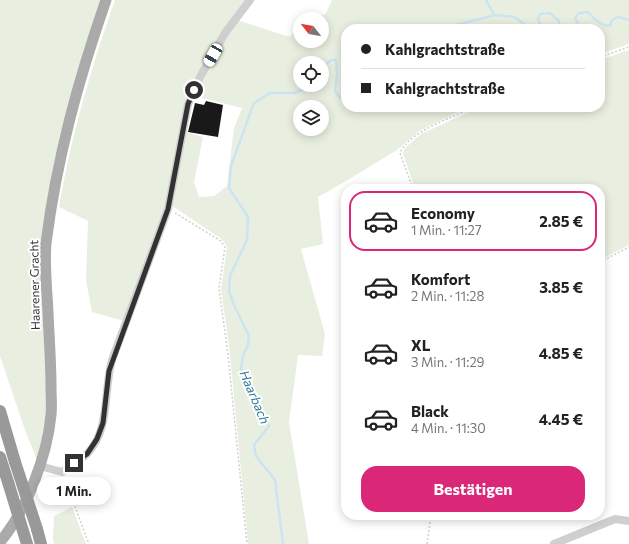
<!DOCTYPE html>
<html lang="de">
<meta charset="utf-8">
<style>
:root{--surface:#fff;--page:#f6f6f6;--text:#222;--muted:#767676;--line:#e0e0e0;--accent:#db2777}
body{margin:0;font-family:Commissioner,sans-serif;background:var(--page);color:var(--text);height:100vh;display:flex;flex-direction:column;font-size:15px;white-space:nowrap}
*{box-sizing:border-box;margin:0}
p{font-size:13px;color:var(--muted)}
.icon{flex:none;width:22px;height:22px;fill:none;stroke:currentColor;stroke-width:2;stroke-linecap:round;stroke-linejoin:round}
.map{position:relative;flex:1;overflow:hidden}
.drawer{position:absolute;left:341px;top:184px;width:264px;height:336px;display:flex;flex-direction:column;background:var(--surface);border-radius:16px;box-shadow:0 2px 10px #0003}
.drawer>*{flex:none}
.hud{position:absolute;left:341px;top:24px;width:264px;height:88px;border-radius:16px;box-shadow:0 2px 10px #0003;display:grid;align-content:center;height:88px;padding:0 20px;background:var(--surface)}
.needle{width:26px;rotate:301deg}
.buttons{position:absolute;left:293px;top:12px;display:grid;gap:8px}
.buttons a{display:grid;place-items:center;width:36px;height:36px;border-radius:50%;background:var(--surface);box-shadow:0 2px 10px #0003;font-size:20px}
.end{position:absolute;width:18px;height:18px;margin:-9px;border:5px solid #323232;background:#fff;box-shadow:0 0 0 2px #fff}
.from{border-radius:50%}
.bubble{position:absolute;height:28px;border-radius:14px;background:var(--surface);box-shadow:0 2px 10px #0003;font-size:13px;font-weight:700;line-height:28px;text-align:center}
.car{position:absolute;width:12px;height:24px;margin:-12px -6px;border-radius:5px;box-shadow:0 0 3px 1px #0007;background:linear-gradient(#fff 24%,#345 0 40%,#fff 0 76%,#345 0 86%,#fff 0)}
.hud b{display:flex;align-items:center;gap:14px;height:38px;font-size:15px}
.hud b+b{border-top:1px solid var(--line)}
.hud i{width:10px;height:10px;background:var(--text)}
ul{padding:7px 0 0;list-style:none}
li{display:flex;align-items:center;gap:12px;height:60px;margin:0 8px 6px;padding:0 12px;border:2px solid transparent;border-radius:16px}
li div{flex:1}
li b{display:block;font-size:15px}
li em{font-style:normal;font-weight:700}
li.selected{border-color:var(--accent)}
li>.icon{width:36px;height:36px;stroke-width:1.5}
.button{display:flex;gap:8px;margin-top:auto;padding:8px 20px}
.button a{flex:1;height:46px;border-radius:16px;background:var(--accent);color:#fff;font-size:16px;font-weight:700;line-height:46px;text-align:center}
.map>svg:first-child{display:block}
.green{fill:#e9efe0;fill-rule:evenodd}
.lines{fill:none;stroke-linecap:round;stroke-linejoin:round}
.stream{stroke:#cce4f0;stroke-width:2.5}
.building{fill:#191919}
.path{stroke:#cfcfcf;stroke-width:1.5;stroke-dasharray:2 2;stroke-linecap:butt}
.minor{stroke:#cfcfcf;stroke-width:8}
.major{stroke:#aaa;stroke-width:11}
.highway{stroke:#999;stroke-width:12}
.highway-bridge{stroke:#999;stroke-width:12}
.route{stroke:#323232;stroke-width:5}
.labels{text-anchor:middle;stroke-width:4;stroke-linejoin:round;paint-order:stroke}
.street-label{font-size:12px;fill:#323232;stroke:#fff}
.water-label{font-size:13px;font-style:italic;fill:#387b9c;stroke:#fff}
</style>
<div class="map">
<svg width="629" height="544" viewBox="0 0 629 544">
<rect width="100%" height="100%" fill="#fff"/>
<g class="green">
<path d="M 0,0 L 101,0 C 83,57 64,113 52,172 L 46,414 L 37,460 L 26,433 L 0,356 Z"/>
<path d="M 115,0 L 246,0 L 198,76 L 165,207 L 124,321 L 92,312 L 86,280 L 88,221 L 59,207 C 71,136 91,68 115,0 Z"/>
<path d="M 332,0 L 629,0 L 629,44 L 600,54 L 600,29 L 346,29 L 346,107 L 469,107 L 419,131 L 397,150 L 348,180 L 318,197 L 323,244 L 301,249 L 325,334 L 322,356 L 298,355 L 289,422 L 309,544 L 248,544 L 230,355 L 221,289 L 227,247 L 223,240 L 171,205 L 185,132 L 203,137 L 194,182 L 199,197 L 214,196 L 227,186 L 234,128 L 242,108 L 194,96 L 202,77 L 237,20 L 290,37 L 300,22 L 300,41 L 322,41 L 322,19 L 302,19 L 305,15 L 325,15 ZM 300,63 L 322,63 L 322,85 L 300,85 ZM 300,107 L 322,107 L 322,129 L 300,129 Z"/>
<path d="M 629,50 L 629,245 L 600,260 L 600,189 L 415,189 L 403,153 L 405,148 L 421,134 L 480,107 L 600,107 L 600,60 Z"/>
<path d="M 72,507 L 86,544 L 54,544 L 53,539 L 54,516 Z"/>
</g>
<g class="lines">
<g class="stream">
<path d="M 486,0 L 494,15"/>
<path d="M 449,29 L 452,26 L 495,15 L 515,17 L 524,24 L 525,29"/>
<path d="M 542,29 L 538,19 L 540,14 L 550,13 L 559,21 L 559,29"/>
<path d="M 581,29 L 575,18 L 579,13 L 588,12 C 593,18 601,26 610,26 L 612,20 L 618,17 L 629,20"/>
<path d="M 322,71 L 324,66 L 331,60 L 336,60 L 337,75 L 335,91 L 340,98 L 346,97"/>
<path d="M 283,544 L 275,480 L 256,456 L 254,445 L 269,426 L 241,370 L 243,356 L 248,345 L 249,336 L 234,305 L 229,291 L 230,276 L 247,240 L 248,217 L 229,188 L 231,166 L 254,103 L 270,93 L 294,93 L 310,87 L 312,85"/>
</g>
</g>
<path class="building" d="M 206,101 L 223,105 L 218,137 L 188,132 L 195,103 L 204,105 Z"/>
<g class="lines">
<g class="path">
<path d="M 600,57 L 629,47"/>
<path d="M 413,189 L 400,153 C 409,131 454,117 475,107"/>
<path d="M 175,213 L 221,241 L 225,247 L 219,288 L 228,355 L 247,544"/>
<path d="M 600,262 L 629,247"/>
<path d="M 65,480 L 89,544"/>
<path d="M 427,544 L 431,515"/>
</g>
<g class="minor">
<path d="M 40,466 L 62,472 C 70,466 80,461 87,454 C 111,429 103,391 112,360 L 168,209 L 188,104 L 200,77 L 225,33 L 250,0"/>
<path d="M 554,544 L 615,519 L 629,521"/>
</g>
<path class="major" d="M 0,542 C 27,510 47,456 51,415 C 52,406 51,396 51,387 C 51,362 49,337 48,312 C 47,291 44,264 46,243 C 57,157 78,81 106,0"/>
<g class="highway">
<path d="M 0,411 L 15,462"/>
<path d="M 0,457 L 8,482"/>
<path d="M 37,529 L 41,544"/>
</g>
<g class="highway-bridge">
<path d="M 15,462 L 37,529"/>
<path d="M 8,482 L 27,544"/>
</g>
</g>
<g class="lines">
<path class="route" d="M 74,463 L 87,454 L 97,439 L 103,423 L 109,371 L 168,209 L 188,104 L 194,90"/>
</g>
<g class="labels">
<g class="street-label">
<text transform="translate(35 285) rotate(-91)" y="4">Haarener Gracht</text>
</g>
<g class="water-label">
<text transform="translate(255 397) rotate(67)" y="5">Haarbach</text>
</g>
</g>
</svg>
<div class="buttons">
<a><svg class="needle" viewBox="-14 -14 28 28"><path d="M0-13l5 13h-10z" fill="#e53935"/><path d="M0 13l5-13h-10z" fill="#767676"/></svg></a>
<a><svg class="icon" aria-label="locate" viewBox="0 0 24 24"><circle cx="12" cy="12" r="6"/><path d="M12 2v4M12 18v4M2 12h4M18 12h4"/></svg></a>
<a><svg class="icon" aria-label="layers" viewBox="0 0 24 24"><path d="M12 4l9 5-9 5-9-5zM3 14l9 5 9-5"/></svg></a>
</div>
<i class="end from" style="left:194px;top:90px"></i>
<i class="end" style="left:74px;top:463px"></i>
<div class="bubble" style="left:37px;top:477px;width:74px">1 Min.</div>
<i class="car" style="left:213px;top:55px;rotate:210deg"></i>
<div class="hud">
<b><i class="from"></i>Kahlgrachtstraße</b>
<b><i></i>Kahlgrachtstraße</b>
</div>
<section class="drawer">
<ul>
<li class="selected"><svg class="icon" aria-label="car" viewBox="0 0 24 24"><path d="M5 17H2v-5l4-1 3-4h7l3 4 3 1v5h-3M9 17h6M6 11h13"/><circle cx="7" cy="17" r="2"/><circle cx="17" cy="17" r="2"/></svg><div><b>Economy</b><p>1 Min. · 11:27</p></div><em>2.85 €</em></li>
<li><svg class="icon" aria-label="car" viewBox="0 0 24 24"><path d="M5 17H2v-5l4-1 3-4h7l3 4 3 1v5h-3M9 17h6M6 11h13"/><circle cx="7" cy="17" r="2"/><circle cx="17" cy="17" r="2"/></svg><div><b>Komfort</b><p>2 Min. · 11:28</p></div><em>3.85 €</em></li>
<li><svg class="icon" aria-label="car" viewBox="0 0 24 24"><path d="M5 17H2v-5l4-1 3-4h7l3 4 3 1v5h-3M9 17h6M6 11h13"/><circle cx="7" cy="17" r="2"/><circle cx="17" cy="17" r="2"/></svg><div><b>XL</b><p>3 Min. · 11:29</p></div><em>4.85 €</em></li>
<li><svg class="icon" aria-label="car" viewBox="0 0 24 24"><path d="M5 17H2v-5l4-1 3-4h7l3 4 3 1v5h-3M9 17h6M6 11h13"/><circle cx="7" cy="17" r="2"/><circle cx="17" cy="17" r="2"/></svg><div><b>Black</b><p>4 Min. · 11:30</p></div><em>4.45 €</em></li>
</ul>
<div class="button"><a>Bestätigen</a></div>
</section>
</div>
